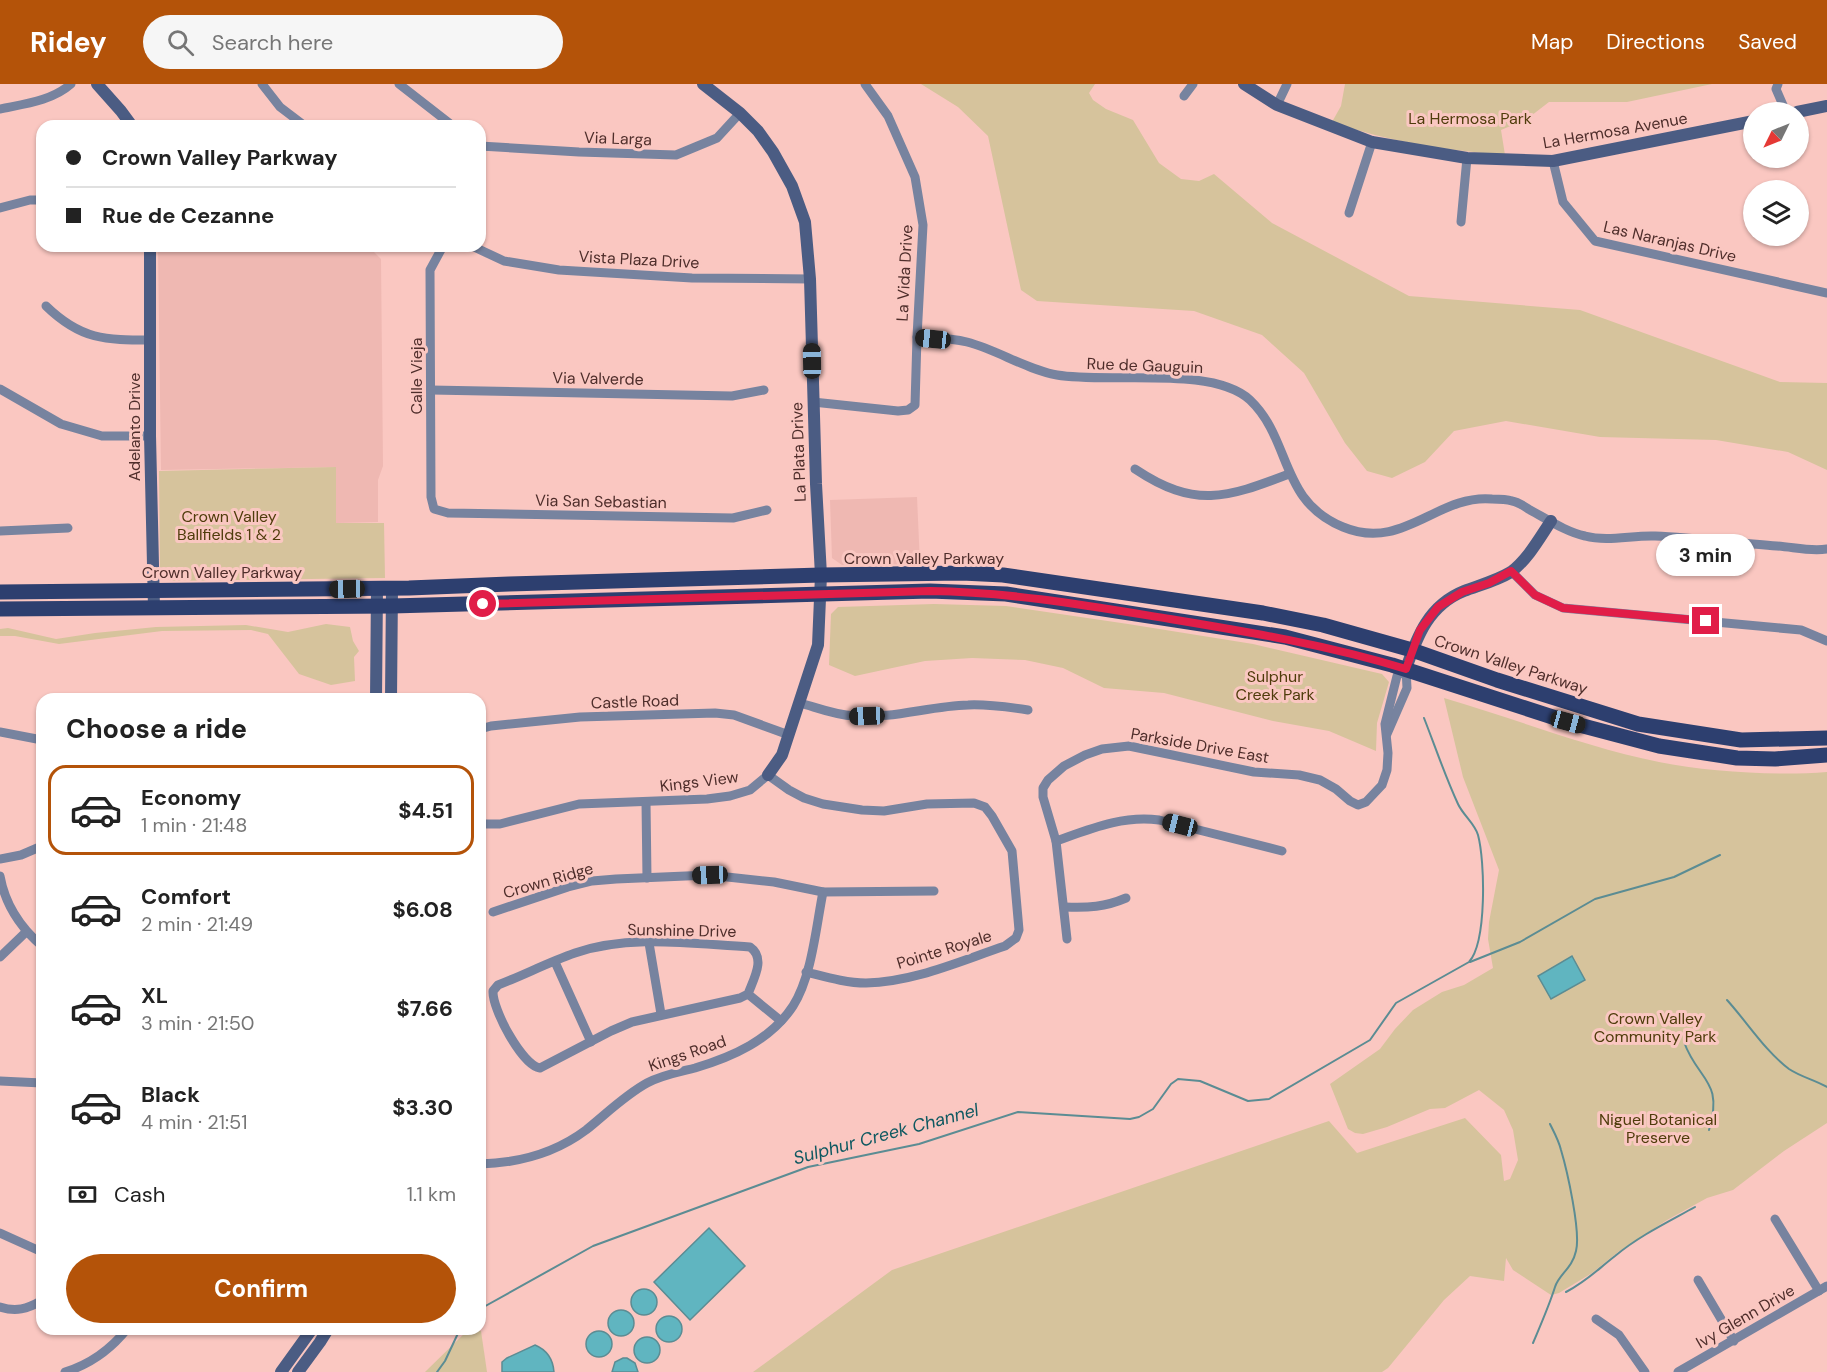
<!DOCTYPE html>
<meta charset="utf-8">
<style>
:root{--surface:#fff;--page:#f6f6f6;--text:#222;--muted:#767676;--line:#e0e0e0;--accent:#b45309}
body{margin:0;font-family:"DM Sans",sans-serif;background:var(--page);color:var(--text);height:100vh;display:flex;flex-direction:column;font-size:22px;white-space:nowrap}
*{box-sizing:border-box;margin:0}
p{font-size:20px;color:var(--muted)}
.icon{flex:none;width:33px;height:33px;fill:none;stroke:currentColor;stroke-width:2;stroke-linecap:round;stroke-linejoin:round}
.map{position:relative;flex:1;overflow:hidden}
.details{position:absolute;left:36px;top:609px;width:450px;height:642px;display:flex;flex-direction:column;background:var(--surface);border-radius:18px;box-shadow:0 2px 4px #0004}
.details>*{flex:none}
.banner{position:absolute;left:36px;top:36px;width:450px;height:132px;border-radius:18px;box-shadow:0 2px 4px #0004;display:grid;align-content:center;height:132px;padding:0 30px;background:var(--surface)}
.needle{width:39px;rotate:227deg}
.fabs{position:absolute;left:1743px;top:18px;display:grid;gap:12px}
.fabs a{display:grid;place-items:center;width:66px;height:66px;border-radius:50%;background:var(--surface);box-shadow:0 2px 4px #0004;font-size:30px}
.end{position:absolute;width:27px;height:27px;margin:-14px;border:8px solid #e11d48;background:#fff;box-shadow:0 0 0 3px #fff}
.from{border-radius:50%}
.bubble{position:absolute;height:42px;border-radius:21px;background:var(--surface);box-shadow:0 2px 4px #0004;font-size:20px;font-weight:700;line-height:42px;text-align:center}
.car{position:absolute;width:18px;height:36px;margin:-18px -9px;border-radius:8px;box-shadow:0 0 4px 2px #0007;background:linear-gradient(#222 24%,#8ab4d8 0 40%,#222 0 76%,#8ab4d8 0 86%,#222 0)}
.banner b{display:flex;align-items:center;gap:21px;height:57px;font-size:22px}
.banner b+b{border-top:2px solid var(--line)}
.banner i{width:15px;height:15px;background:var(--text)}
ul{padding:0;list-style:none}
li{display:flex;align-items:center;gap:18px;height:90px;margin:0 12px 9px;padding:0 18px;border:3px solid transparent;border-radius:18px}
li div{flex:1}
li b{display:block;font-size:22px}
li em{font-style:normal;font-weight:700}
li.on{border-color:var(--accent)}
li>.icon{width:54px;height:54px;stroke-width:1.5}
h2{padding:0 30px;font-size:27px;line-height:72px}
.pay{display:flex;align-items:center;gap:15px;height:66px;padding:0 30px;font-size:22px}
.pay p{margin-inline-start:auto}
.button{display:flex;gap:12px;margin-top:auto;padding:12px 30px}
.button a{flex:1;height:69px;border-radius:36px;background:var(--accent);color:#fff;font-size:24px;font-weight:700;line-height:69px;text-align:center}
header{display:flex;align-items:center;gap:36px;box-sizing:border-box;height:84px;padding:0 30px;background:var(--accent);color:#fff}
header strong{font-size:28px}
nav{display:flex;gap:33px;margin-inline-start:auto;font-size:21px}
.search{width:420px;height:54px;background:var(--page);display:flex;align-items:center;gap:15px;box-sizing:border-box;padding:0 21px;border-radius:33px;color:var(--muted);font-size:22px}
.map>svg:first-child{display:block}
.built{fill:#efb8b2}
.green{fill:#d6c39c}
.water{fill:#60b5c0;stroke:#5b8c93;stroke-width:1.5}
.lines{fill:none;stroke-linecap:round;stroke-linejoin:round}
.stream{stroke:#5b8c93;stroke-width:2}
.street{stroke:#77839f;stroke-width:9}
.secondary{stroke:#4b5c83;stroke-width:12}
.primary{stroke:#2d3f6f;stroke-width:15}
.route{stroke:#e11d48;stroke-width:8}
.labels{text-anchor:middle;stroke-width:6;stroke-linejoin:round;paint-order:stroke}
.park-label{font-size:16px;fill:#4f3c0b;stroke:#fac7c1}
.street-label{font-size:16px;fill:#4f2e2b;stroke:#fac7c1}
.water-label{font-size:18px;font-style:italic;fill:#0f5961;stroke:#fac7c1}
</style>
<header>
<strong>Ridey</strong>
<div class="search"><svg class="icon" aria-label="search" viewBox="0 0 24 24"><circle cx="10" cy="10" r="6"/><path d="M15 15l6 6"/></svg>Search here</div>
<nav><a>Map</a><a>Directions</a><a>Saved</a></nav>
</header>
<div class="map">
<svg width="1827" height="1288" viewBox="0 0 1827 1288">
<rect width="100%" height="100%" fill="#fac7c1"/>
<g class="built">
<path d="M 158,162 L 368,162 L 381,175 L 383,382 L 378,396 L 378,438 L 336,439 L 335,383 L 161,386 Z"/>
<path d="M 917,413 L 920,480 L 842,481 L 832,474 L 830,416 Z"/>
</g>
<g class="green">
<path d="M 921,0 L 1095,0 L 1089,9 L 1093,16 L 1106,25 L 1133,36 L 1159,79 L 1181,95 L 1199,97 L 1214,90 L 1272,139 L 1409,212 L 1580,226 L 1780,298 L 1827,299 L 1827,386 L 1788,368 L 1716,356 L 1600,353 L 1506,337 L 1454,347 L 1425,378 L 1392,394 L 1367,387 L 1345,359 L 1304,289 L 1262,251 L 1194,227 L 1037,217 L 1021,206 L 988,52 L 958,23 Z"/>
<path d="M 1345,0 L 1712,0 L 1627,18 L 1549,18 L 1527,35 L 1501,46 L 1505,71 C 1444,66 1390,58 1332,38 L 1341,22 Z"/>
<path d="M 336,383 L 336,439 L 384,439 L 385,494 L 171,497 L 163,493 L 160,485 L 159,387 Z"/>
<path d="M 934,520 L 1006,522 L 1128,540 L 1253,560 L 1382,590 L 1389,598 L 1377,639 L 1376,667 L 1329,647 L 1273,637 L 1164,609 L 1104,604 L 1063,584 L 1025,576 L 972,574 L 925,577 L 855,592 L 829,581 L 831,530 L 838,523 Z"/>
<path d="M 326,540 L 350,543 L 353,557 L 359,567 L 354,573 L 355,597 L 331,601 L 299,590 L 268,550 L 251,546 L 162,547 L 59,560 L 15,552 L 0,552 L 0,545 L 8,544 L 56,555 L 95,549 L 156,543 L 246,541 L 288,548 Z"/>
<path d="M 1444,614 C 1516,635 1586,663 1659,678 C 1708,688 1777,692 1827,688 L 1827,1039 L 1784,1067 L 1733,1106 L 1707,1114 L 1667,1136 L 1618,1168 L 1592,1189 L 1559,1209 L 1551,1211 L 1513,1186 L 1506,1174 L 1504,1197 L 1470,1192 L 1444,1216 L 1388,1284 L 1382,1288 L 753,1288 L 892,1186 L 1329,1037 L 1357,1069 L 1465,1034 L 1501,1071 L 1504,1097 L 1510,1095 L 1518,1076 L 1513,1046 L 1504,1026 L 1479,1006 L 1445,1024 L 1430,1025 L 1387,1043 L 1363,1050 L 1355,1049 L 1348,1045 L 1330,1000 L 1380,965 L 1395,945 L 1413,926 L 1442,908 L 1464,901 L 1493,884 L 1488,855 L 1489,838 L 1499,786 L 1463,693 Z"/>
<path d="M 469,1245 L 481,1247 L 487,1288 L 425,1288 Z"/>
</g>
<g class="water">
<path d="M 1572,872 L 1585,896 L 1551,915 L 1538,892 Z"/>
<path d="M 709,1144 L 745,1182 L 690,1236 L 654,1198 Z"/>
<circle cx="644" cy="1218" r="13"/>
<circle cx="621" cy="1239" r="13"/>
<circle cx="669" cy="1245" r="13"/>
<circle cx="599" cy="1260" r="13"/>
<circle cx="647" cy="1266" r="13"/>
<path d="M 535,1261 C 547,1266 553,1275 554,1288 L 502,1288 L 502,1278 L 507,1274 Z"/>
<path d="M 623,1274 L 627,1274 L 635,1279 L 638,1288 L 612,1288 L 615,1278 Z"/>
</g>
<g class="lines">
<g class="stream">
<path d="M 1470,878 L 1520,858 L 1595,815 L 1674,793 L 1720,771"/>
<path d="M 1727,916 C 1747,938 1765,967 1789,985 C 1801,993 1815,996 1827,1003"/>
<path d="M 1684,958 C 1698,997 1724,996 1709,1046"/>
<path d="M 1566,1208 C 1587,1197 1597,1186 1615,1172 C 1639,1152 1668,1138 1695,1123"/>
<path d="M 480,1225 L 593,1162 L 808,1083 L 919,1060 L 1018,1028 L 1130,1035 L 1139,1033 L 1153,1025 L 1171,1000 L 1178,995 L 1200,997 L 1248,1017 L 1269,1015 L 1370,956 L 1396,919 L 1469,878 C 1487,858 1485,777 1478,751 C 1475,740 1463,731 1458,720 C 1445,692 1435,662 1424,634"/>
<path d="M 1533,1259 C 1541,1240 1549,1222 1555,1203 C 1559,1190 1572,1185 1576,1167 C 1581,1148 1567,1086 1561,1066 C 1559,1057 1554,1048 1550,1040"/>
<path d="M 437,1288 L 445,1277 L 460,1245"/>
</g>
<g class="street">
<path d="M 262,0 L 280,23 L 305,42"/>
<path d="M 399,0 L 453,42"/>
<path d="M 1778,0 L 1776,5 L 1786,28"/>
<path d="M 1184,12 L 1193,0"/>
<path d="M 1277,21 L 1287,0"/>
<path d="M 0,25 C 24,20 52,17 71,0"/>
<path d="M 480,62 L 579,68 L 676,71 L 717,54 L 740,29"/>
<path d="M 1553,77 L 1563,118 L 1595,157 L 1827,209"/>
<path d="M 0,124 L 30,116 L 42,116"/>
<path d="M 1349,129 L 1372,58"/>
<path d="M 1461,138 L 1467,74"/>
<path d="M 443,162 L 430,186 L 431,413 L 434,425 L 448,429 L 733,434 L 767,426"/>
<path d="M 472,162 L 504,177 L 559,186 L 692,194 L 810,195"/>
<path d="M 46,222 C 81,256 105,256 151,256"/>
<path d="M 917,253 C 933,254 951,254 967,258 C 998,266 1025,285 1057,291 C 1109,300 1212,281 1250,316 C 1292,356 1279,417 1343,443 C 1403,468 1437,410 1492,415 C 1499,415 1506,415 1512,417 C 1519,418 1525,423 1530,426 C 1547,435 1566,448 1585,452 C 1608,458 1632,451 1655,452 C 1696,454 1736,459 1777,462 C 1793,463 1811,468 1827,465"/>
<path d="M 0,305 L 61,340 L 102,352 L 150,352"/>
<path d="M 431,306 L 732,312 L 764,306"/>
<path d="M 813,318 L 898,327 L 908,326 L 915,321 L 917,253 L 923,141 L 915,93 L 888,32 L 865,0"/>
<path d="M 1135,385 C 1195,425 1226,414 1289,390"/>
<path d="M 0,447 L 68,444"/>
<path d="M 1511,487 L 1535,511 L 1563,524 L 1801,546 L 1827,557"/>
<path d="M 800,619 C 818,624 835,631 854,632 C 892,635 930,622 968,621 C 988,620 1008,623 1028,626"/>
<path d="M 480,645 L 491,642 L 580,633 L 715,629 L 734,631 L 789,651"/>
<path d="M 0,648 L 42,656"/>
<path d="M 1387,650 L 1407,604 L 1406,585"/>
<path d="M 646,718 L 647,794"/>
<path d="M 480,740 L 500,740 L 579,720 L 707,715 L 730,712 L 750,706 L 768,691 L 789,706 L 804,714 L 823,720 L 862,726 L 884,727 L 927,720 L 974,719 L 985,723 L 992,732 L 1012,767 L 1019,846 L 1016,854 L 1005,862 C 960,877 914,898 866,899 C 846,899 826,893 806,888"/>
<path d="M 1056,757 C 1090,745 1123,731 1159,736 L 1282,767"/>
<path d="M 0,775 L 21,771 L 42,762"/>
<path d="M 0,792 C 5,820 21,844 42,862"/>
<path d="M 1065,823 C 1088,824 1105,823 1126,814"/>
<path d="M 493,828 L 568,803 L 592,797 L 616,795 L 709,791 L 774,798 L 823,808 L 934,807"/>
<path d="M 1067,855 L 1056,757 L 1043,713 L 1043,704 L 1048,696 L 1064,682 L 1085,671 L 1102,665 L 1129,662 L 1254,688 L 1299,691 L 1320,696 L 1336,705 L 1350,717 L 1358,721 L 1366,718 L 1382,701 L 1387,686 L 1388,669 L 1385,640 L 1397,592 L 1406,585"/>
<path d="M 649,859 L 661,930"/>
<path d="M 0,873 L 26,848"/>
<path d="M 555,878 L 591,958"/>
<path d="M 748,910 L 740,914 L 632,938 L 611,947 L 540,984 C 522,981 492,925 493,907 L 498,901 C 524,891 549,878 575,869 C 630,850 693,860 750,863 C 766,874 754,894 748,910 L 781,937"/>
<path d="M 0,997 L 42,999"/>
<path d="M 480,1080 C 519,1079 554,1070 586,1046 C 606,1030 625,1011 647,999 C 662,991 679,988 695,984 C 732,973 771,956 793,922 C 812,892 816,843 823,808"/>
<path d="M 1775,1135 L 1819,1207"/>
<path d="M 0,1149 L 42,1168"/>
<path d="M 1698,1196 L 1734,1257"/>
<path d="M 0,1223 C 16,1228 27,1225 41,1217"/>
<path d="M 1596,1235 L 1619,1251 L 1645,1288"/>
<path d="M 65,1288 C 91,1280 111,1265 127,1245"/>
<path d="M 1678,1288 L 1827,1202"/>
</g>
<g class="secondary">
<path d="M 97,0 L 121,27 L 132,42"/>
<path d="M 703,0 L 740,29 L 758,47 L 773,68 L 792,102 L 805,138 L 810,195 L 816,400 L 821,491 L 818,561 L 782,671 L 768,691"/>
<path d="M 1244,0 L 1277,21 L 1372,58 L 1467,74 L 1553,77 L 1754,37"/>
<path d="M 1797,28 L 1827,22"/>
<path d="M 150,162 L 150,352 L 154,524"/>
<path d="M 1406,585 C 1417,552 1429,521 1464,507 C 1480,501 1496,497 1511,488 C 1528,475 1539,455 1551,437"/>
<path d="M 376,615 L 377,504"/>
<path d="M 391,615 L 392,504"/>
<path d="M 281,1288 L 312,1245"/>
<path d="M 298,1288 L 320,1258 L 328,1245"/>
</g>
<g class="primary">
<path d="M 0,508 L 409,504 L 509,500 L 821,491 L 962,489 L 1003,491 L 1263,529 L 1323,541 L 1412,566 L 1497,596 L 1638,640 L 1741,656 L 1827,654"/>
<path d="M 0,525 L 392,522 L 930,507 L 1006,510 L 1285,553 L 1392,581 L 1568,638 L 1659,662 L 1737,674 L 1775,675 L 1827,671"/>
</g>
</g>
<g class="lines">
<path class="route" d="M 483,520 L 930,507 C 1011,508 1090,522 1170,535 C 1249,548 1328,561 1406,585 L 1420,546 L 1438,523 L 1462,508 L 1489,499 L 1511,487 L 1535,511 L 1563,524 L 1706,537"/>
</g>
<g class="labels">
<g class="park-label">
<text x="1470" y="40">La Hermosa Park</text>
<text x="229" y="438">Crown Valley<tspan x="229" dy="18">Ballfields 1 &amp; 2</tspan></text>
<text x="1275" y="598">Sulphur<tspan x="1275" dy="18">Creek Park</tspan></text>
<text x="1655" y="940">Crown Valley<tspan x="1655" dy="18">Community Park</tspan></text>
<text x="1658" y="1041">Niguel Botanical<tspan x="1658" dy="18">Preserve</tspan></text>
</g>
<g class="street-label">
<text transform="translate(1615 46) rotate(-10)" y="6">La Hermosa Avenue</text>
<text transform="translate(618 54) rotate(2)" y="6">Via Larga</text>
<text transform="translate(1670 157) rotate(13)" y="6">Las Naranjas Drive</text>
<text transform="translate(639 175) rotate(3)" y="6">Vista Plaza Drive</text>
<text transform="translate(904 189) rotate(-87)" y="6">La Vida Drive</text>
<text transform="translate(1145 281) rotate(2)" y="6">Rue de Gauguin</text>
<text transform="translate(416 292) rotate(-90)" y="6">Calle Vieja</text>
<text transform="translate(598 294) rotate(1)" y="6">Via Valverde</text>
<text transform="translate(134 343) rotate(-90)" y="6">Adelanto Drive</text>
<text transform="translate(798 368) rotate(-92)" y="6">La Plata Drive</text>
<text transform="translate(601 417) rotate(1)" y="6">Via San Sebastian</text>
<text x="924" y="480">Crown Valley Parkway</text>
<text x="222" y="494">Crown Valley Parkway</text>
<text transform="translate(1511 580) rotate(18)" y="6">Crown Valley Parkway</text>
<text transform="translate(635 617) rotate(-2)" y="6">Castle Road</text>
<text transform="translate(1200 661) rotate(10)" y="6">Parkside Drive East</text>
<text transform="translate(699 697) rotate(-7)" y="6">Kings View</text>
<text transform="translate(548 796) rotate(-16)" y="6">Crown Ridge</text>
<text transform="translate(682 846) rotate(1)" y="6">Sunshine Drive</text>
<text transform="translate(944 865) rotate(-17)" y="6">Pointe Royale</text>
<text transform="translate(687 969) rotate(-19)" y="6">Kings Road</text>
<text transform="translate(1745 1232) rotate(-30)" y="6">Ivy Glenn Drive</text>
</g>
<g class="water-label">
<text transform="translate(886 1050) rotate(-15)" y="6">Sulphur Creek Channel</text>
</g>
</g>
</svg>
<div class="fabs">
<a><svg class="needle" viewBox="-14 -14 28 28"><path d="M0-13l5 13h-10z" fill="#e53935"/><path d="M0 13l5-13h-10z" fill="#767676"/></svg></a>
<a><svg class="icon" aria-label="layers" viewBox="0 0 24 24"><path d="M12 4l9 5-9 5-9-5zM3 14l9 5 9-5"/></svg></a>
</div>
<i class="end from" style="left:483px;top:520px"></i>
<i class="end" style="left:1706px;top:537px"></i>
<div class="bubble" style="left:1656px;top:450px;width:99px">3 min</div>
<i class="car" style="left:933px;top:255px;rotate:276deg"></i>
<i class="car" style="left:812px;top:277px;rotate:359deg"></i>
<i class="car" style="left:347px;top:505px;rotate:269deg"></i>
<i class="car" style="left:867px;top:632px;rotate:268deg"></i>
<i class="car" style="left:1568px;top:638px;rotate:105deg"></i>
<i class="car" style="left:1180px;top:741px;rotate:284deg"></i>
<i class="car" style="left:710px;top:791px;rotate:268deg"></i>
<div class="banner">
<b><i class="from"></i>Crown Valley Parkway</b>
<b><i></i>Rue de Cezanne</b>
</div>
<section class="details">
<h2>Choose a ride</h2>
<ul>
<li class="on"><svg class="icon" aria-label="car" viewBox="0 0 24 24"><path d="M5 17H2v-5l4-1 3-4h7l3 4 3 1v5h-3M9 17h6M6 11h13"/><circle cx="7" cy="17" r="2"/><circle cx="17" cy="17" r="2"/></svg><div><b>Economy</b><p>1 min · 21:48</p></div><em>$4.51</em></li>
<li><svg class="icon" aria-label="car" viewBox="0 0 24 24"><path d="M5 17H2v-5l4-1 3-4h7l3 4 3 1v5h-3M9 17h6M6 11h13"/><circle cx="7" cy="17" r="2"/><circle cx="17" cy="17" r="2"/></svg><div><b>Comfort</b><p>2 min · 21:49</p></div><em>$6.08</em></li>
<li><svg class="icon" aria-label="car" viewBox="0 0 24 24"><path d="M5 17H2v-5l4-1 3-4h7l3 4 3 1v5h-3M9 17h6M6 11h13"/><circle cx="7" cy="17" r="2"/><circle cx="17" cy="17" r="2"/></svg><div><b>XL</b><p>3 min · 21:50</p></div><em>$7.66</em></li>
<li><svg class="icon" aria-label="car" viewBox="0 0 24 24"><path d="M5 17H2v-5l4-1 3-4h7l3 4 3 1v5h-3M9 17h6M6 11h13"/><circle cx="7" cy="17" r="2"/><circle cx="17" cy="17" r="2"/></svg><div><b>Black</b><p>4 min · 21:51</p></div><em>$3.30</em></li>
</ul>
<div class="pay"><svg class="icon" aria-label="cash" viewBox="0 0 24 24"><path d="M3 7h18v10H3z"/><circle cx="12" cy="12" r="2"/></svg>Cash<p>1.1 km</p></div>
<div class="button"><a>Confirm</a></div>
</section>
</div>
